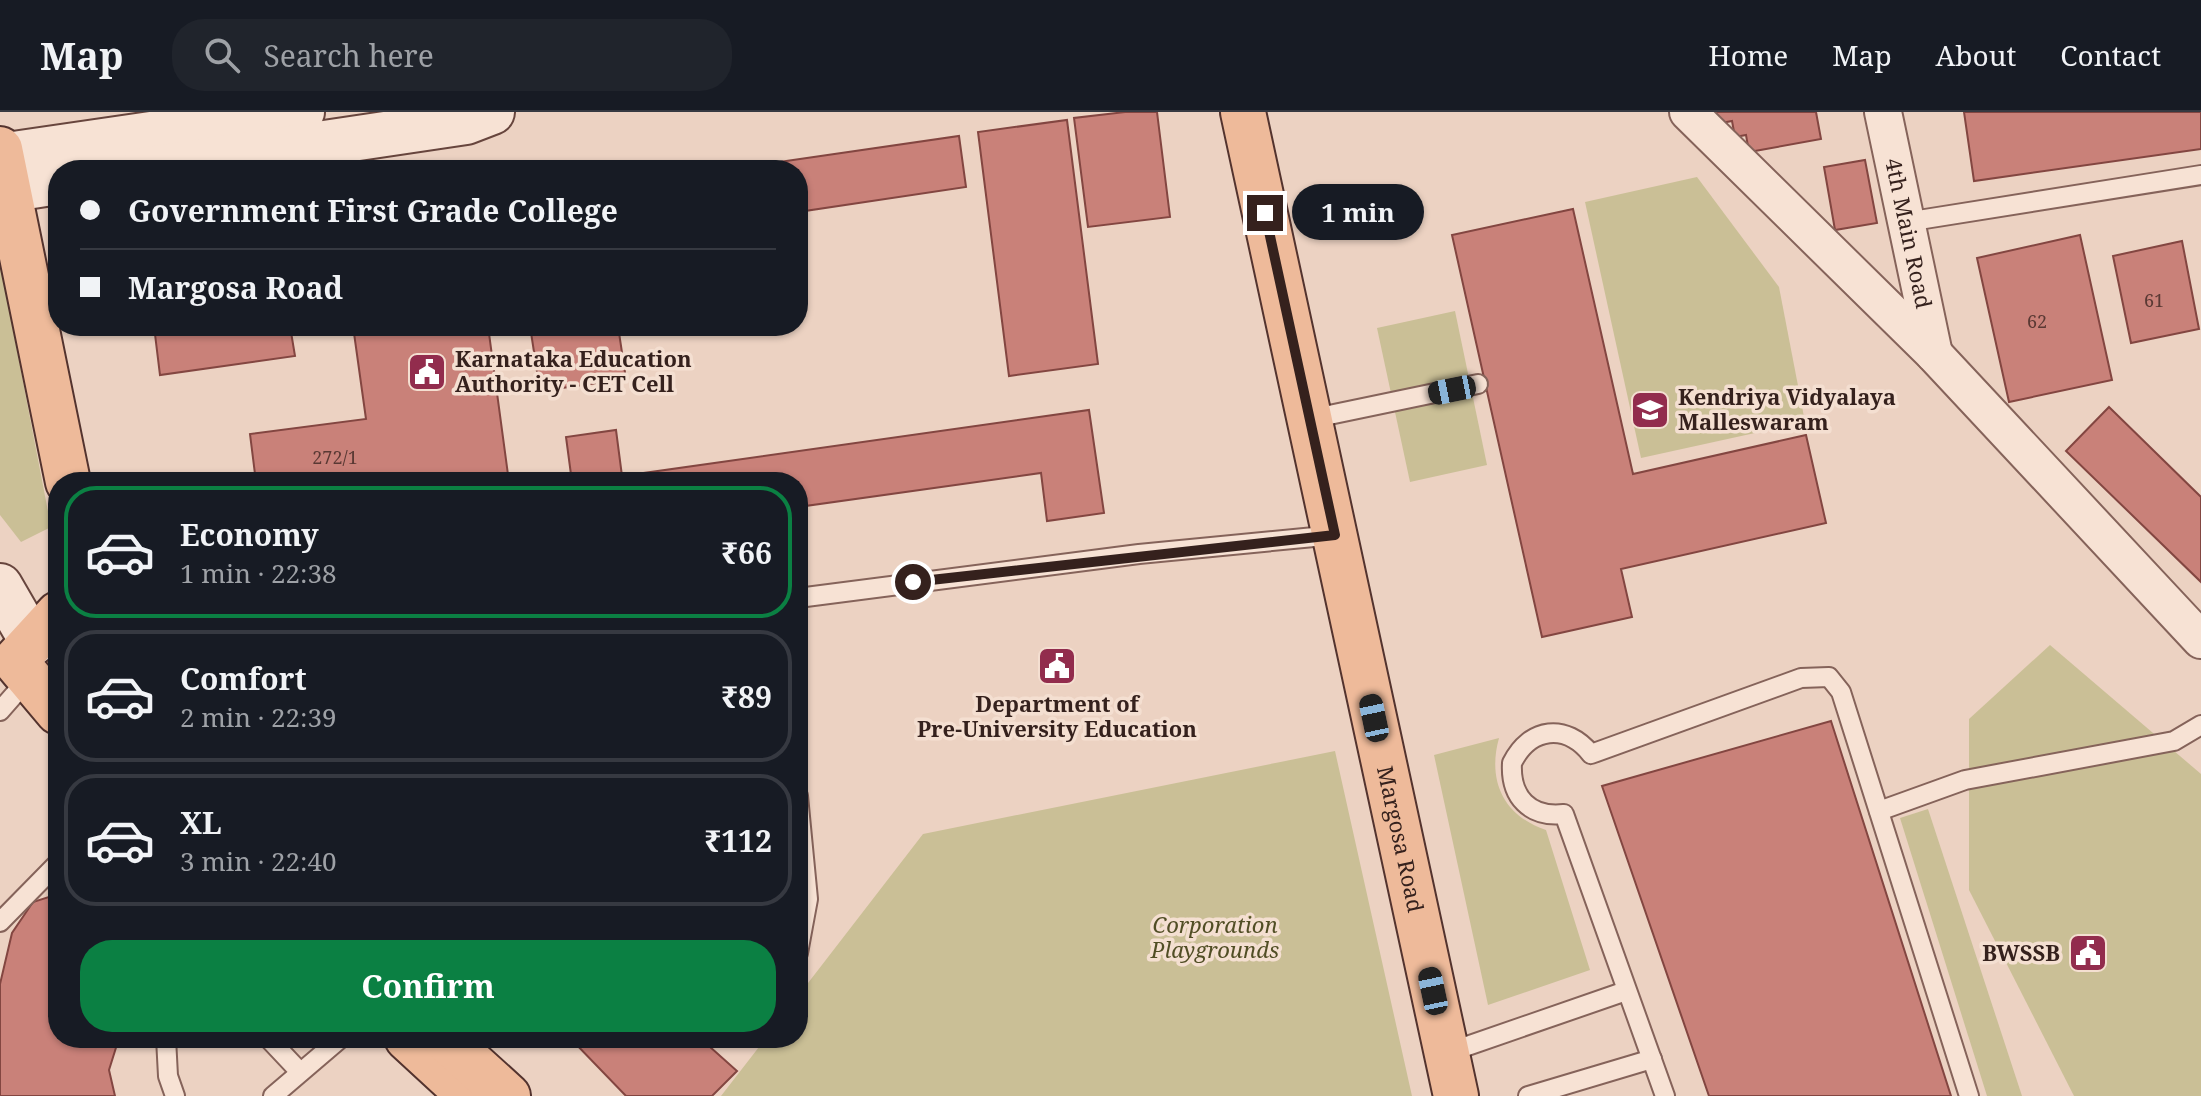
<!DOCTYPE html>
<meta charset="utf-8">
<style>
:root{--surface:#171b24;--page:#20242c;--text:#f1f3f6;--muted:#9ea1a6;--line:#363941;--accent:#0b8043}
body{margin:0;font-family:"Noto Serif",serif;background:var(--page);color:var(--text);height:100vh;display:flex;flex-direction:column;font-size:30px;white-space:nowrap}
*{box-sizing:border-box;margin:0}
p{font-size:26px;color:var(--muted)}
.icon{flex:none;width:44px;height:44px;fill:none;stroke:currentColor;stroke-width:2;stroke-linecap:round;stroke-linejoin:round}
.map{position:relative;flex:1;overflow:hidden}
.side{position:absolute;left:48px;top:360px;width:760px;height:576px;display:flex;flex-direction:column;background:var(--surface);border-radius:32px;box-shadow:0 2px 6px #0004}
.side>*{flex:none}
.guide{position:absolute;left:48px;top:48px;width:760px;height:176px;border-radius:32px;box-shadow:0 2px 6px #0004;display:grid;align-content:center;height:176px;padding:0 32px;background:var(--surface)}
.end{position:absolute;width:36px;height:36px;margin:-18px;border:10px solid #35211d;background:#fff;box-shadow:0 0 0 4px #fff}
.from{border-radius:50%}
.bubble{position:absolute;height:56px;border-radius:28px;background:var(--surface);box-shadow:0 2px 6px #0004;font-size:26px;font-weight:700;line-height:56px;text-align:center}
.car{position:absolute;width:24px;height:48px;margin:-24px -12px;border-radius:10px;box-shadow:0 0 6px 2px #0007;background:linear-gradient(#222 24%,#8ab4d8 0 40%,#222 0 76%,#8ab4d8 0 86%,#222 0)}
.guide b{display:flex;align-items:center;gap:28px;height:76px;font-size:30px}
.guide b+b{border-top:2px solid var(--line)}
.guide i{width:20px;height:20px;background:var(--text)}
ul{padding:14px 0 0;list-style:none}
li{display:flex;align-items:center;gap:24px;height:132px;margin:0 16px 12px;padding:0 16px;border:4px solid var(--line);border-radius:32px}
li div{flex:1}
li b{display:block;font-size:30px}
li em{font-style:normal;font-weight:700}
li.active{border-color:var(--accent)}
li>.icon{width:72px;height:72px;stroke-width:1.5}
.button{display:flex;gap:16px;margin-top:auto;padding:16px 32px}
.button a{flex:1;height:92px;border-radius:32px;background:var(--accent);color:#fff;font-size:32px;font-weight:700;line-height:92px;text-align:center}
header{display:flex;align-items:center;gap:48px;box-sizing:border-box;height:112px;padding:0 40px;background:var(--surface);border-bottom:2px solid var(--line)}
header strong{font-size:38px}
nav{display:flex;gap:44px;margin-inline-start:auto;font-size:28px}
.search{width:560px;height:72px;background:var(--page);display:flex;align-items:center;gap:20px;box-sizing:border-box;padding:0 28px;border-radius:32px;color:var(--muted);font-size:30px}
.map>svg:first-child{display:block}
.green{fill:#cabf96}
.building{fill:#c98179;stroke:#834641;stroke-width:2}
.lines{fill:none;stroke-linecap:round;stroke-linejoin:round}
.service-casing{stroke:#85635a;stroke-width:22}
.minor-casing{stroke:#85635a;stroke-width:40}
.secondary-casing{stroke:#67453d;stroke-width:48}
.primary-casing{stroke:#53332e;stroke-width:48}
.service{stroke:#f7e2d4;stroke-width:18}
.minor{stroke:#f7e2d4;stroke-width:36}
.secondary{stroke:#f7e2d4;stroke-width:44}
.primary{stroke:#eeba9a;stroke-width:44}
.route{stroke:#35211d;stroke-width:10}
.labels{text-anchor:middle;stroke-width:7;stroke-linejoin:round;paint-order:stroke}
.number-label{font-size:18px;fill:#5a3934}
.street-label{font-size:22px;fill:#35211d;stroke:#f4dfd1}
.poi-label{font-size:22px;font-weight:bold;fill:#35211d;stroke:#f4dfd1;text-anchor:start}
.park-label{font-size:22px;font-style:italic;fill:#514e25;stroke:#f4dfd1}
</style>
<header>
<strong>Map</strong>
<div class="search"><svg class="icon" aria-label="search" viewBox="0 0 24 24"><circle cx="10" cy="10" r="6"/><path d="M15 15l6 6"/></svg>Search here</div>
<nav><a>Home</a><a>Map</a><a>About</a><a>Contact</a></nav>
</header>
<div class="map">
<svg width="2201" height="984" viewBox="0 0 2201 984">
<rect width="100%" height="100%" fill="#ecd2c2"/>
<g class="green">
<path d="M 1697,65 L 1779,175 L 1805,310 L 1641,346 L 1585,90 Z"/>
<path d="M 0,150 L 51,415 L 21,430 L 0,403 Z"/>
<path d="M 1455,199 L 1487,353 L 1410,370 L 1377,216 Z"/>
<path d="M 2050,533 L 2201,662 L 2201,984 L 2074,984 L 1969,778 L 1969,607 Z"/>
<path d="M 1499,626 C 1487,669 1504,704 1546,718 L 1590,858 L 1488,893 L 1434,643 Z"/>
<path d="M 1335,639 L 1412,984 L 721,984 L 766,926 L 798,926 L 798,884 L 923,722 Z"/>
<path d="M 1928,697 L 2022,984 L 1987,984 L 1900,706 Z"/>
</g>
<g class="building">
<path d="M 1125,0 L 1157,0 L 1170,105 L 1088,115 L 1074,6 Z"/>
<path d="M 1714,0 L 1816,0 L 1821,27 L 1749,40 L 1746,23 L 1735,25 L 1732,9 L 1716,12 Z"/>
<path d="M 1964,0 L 2201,0 L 2201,37 L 1974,69 Z"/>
<path d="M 1067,8 L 1098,252 L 1009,264 L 978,20 Z"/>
<path d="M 959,24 L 966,75 L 798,100 L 798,58 L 724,58 Z"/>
<path d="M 1865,48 L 1877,111 L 1835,118 L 1824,55 Z"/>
<path d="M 1573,97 L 1633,362 L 1806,323 L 1826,411 L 1621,457 L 1632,505 L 1542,525 L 1452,123 Z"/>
<path d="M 2080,123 L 2112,268 L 2009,290 L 1977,146 Z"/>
<path d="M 2182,129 L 2199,217 L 2131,231 L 2113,144 Z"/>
<path d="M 154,214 L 290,214 L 295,244 L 160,263 Z"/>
<path d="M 353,214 L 488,214 L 509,370 L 256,370 L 250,322 L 366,307 Z"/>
<path d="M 530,214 L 618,214 L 626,267 L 540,279 Z"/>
<path d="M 2109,295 L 2201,385 L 2201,470 L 2066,339 Z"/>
<path d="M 1089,298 L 1104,401 L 1047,409 L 1041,361 L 798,395 L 798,370 L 572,370 L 566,325 L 616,318 L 622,364 Z"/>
<path d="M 1831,609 L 1951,984 L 1709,984 L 1602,674 Z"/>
<path d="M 58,782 L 58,926 L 119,926 L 109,958 L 115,984 L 0,984 L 0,872 L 12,821 L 33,790 Z"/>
<path d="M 570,926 L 700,926 L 737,959 L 712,984 L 626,984 Z"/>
</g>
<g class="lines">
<defs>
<g id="service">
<path d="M 1906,110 L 2201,63"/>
<path d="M 1310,307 L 1478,272"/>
<path d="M 798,486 L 1139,442 L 1335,423"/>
<path d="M 0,599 L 28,567"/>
<path d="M 798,684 L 808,787 L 798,841"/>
<path d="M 1879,699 L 1965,668 L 2174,629 L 2201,613"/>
<path d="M 0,810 L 58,751"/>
<path d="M 166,926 L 168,964 L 175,984"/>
<path d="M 268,926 L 300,960"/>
<path d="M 1447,941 L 1626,879"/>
<path d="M 273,984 L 341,926"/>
<path d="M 1528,984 L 1652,947"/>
<path d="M 1665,984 L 1564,702 C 1530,706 1510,685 1512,651 C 1530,615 1566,611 1591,642 L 1801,566 L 1829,565 L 1841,580 L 1969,984"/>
</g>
<g id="minor">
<path d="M 1688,0 L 1934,242 L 2201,528"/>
<path id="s1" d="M 1883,0 L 1934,242"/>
</g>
<g id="secondary">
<path d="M 0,44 L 302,0"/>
<path d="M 142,58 L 466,10 L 492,0"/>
<path d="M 0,79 L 58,70"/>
<path d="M 0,474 L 33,531"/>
</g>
<g id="primary">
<path id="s2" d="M 1243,0 L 1456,984"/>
<path d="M 0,37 L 68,370"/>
<path d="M 58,502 L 15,549 L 58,600"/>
<path d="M 407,926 L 459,974"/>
<path d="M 444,926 L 508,984"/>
</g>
</defs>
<use href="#service" class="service-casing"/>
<use href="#minor" class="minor-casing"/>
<use href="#secondary" class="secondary-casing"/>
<use href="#primary" class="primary-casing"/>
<use href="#service" class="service"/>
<use href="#minor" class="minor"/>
<use href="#secondary" class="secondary"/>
<use href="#primary" class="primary"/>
</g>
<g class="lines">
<path class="route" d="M 913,470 L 1335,423 L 1265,101"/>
</g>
<defs>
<symbol id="civic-square" viewBox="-11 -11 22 22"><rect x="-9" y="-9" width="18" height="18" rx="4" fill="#922c4d" stroke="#f4dfd1"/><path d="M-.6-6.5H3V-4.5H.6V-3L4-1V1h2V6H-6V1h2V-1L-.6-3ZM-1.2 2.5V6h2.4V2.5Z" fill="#fff"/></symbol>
<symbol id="school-square" viewBox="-11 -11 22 22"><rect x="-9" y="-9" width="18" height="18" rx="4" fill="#922c4d" stroke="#f4dfd1"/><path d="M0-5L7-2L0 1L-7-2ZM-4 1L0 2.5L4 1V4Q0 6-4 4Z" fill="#fff"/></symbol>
</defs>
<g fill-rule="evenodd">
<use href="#civic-square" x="405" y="238" width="44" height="44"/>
<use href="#school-square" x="1628" y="276" width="44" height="44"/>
<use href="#civic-square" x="1035" y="532" width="44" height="44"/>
<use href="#civic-square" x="2066" y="819" width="44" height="44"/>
</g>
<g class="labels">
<g class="number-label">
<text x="2154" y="195">61</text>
<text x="2037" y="216">62</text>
<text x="335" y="352">272/1</text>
</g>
<g class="street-label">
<text dy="8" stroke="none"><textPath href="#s1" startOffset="124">4th Main Road</textPath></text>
<text dy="8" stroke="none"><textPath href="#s2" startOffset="744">Margosa Road</textPath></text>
</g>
<g class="poi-label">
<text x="455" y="255">Karnataka Education<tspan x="455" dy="25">Authority - CET Cell</tspan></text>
<text x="1678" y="293">Kendriya Vidyalaya<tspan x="1678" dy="25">Malleswaram</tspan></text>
<text x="1057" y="600" text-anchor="middle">Department of<tspan x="1057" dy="25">Pre-University Education</tspan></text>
<text x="2060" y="849" text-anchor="end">BWSSB</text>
</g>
<g class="park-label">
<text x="1215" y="821">Corporation<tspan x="1215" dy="25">Playgrounds</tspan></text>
</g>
</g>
</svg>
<i class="end from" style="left:913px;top:470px"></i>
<i class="end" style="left:1265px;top:101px"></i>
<div class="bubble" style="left:1292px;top:72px;width:132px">1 min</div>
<i class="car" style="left:1452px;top:278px;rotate:259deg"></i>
<i class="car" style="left:1374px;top:606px;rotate:348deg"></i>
<i class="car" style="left:1433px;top:879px;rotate:348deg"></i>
<div class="guide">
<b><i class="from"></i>Government First Grade College</b>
<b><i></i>Margosa Road</b>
</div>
<section class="side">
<ul>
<li class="active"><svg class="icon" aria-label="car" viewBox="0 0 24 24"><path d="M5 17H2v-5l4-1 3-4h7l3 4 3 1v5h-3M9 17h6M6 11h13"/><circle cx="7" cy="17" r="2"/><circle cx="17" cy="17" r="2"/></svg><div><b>Economy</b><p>1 min · 22:38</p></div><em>₹66</em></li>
<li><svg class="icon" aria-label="car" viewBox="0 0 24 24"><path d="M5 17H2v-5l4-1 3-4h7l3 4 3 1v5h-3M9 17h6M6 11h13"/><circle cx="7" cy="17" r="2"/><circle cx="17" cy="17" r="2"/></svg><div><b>Comfort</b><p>2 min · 22:39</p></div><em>₹89</em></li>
<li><svg class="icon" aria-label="car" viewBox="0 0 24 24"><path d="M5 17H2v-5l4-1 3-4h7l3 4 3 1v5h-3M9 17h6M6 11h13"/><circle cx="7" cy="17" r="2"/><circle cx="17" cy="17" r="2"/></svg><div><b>XL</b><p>3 min · 22:40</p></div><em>₹112</em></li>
</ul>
<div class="button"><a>Confirm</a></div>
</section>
</div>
